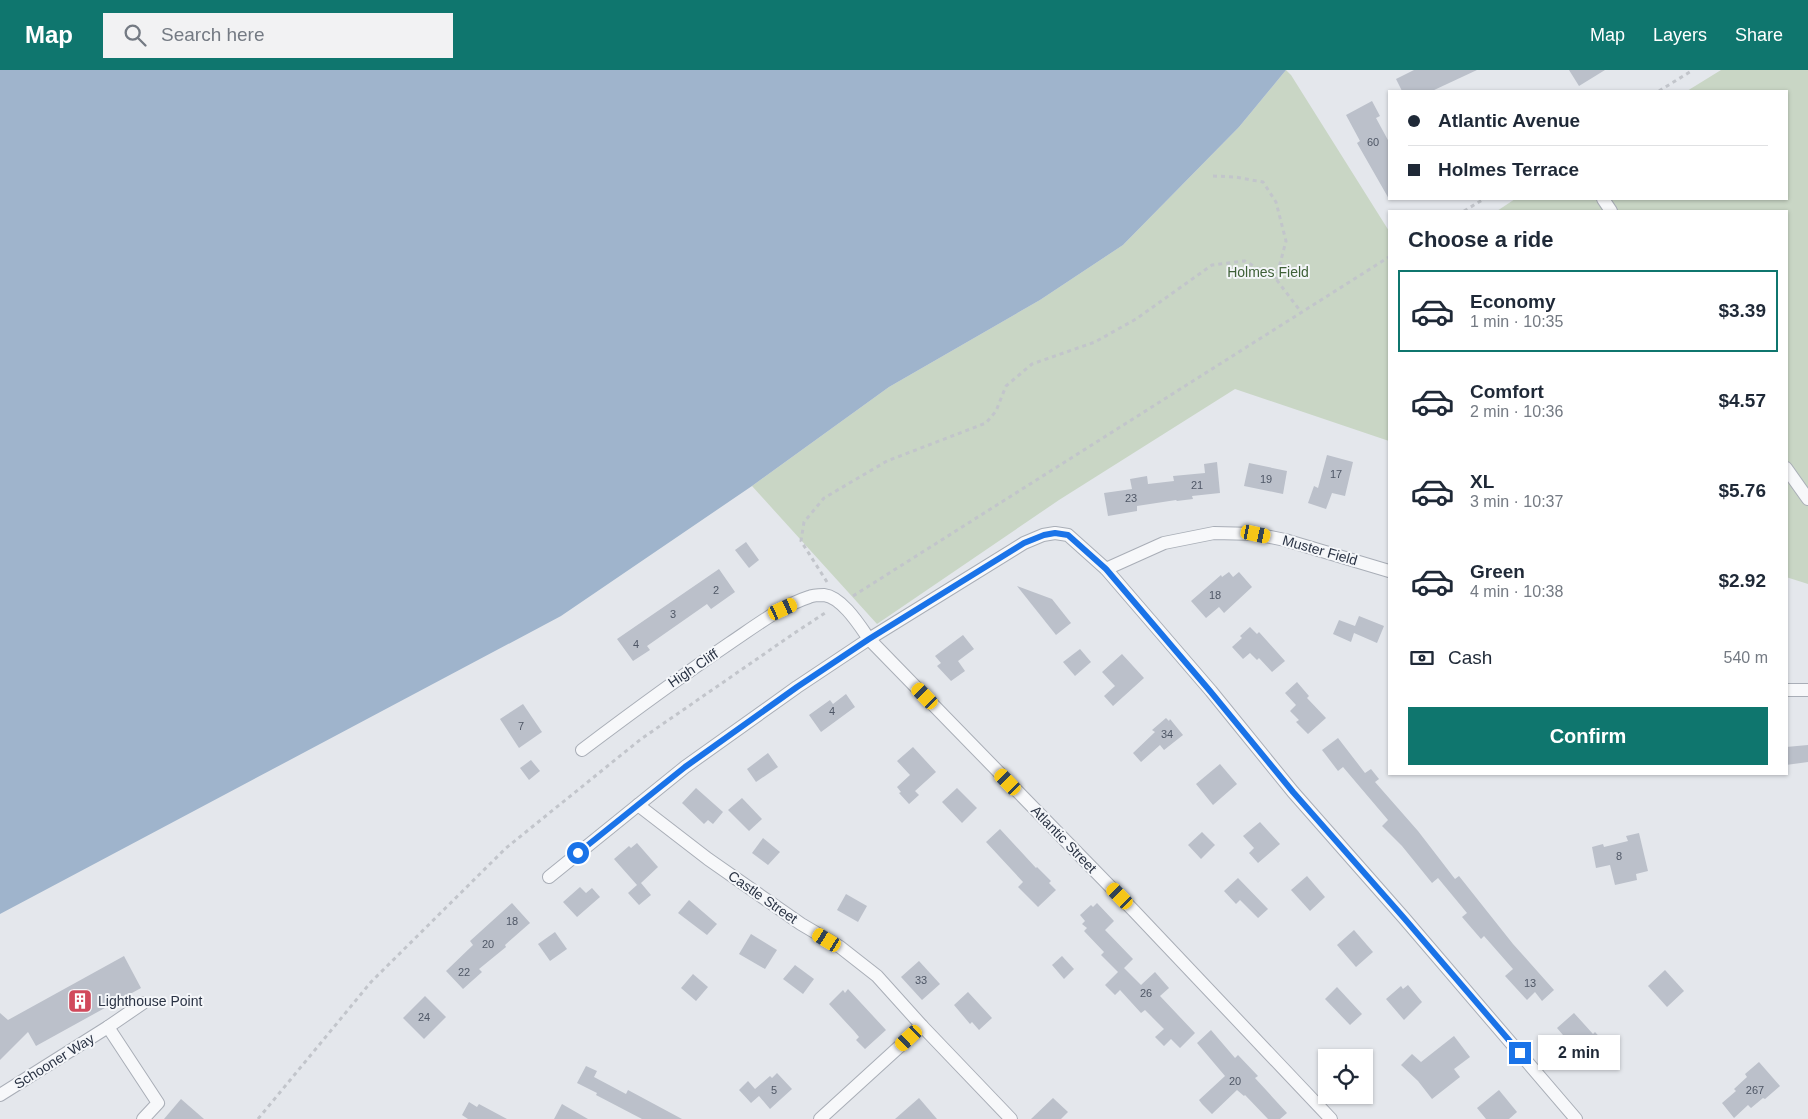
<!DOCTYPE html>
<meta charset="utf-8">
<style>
:root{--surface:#fff;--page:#f2f2f3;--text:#1f2937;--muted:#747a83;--line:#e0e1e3;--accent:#0f766e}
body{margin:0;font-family:Arial,sans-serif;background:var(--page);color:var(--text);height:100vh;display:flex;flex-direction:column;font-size:19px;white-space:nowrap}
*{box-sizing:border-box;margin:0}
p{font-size:16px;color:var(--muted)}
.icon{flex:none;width:28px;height:28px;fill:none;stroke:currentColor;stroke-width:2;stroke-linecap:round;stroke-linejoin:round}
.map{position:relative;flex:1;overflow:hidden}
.details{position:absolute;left:1388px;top:140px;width:400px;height:565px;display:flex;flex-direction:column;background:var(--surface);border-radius:0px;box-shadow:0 1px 4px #0004}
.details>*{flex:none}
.hud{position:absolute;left:1388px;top:20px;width:400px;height:110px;border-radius:0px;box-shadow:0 1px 4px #0004;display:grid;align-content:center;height:110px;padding:0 20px;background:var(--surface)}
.controls{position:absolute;left:1318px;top:979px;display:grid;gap:10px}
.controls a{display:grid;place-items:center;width:55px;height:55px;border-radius:0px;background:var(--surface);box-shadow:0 1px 4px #0004;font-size:25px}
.end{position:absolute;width:22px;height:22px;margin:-11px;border:6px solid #1a73e8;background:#fff;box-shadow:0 0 0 2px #fff}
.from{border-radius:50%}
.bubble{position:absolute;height:35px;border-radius:0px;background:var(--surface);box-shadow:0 1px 4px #0004;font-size:16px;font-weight:700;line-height:35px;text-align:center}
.car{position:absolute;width:15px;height:30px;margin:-15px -8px;border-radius:6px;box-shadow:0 0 4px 1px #0007;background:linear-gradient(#f5c518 24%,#345 0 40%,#f5c518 0 76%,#345 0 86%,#f5c518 0)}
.hud b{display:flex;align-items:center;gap:18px;height:48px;font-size:19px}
.hud b+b{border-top:1px solid var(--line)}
.hud i{width:12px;height:12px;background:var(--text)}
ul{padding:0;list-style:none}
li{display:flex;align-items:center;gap:15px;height:82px;margin:0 10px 8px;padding:0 10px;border:2px solid transparent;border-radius:0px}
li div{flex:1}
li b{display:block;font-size:19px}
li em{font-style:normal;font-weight:700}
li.selected{border-color:var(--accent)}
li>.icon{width:45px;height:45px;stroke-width:1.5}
h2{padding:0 20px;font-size:22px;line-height:60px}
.pay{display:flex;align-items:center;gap:12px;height:55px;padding:0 20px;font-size:19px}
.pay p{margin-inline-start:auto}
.button{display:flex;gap:10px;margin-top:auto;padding:10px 20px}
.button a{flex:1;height:58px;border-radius:0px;background:var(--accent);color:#fff;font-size:20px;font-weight:700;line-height:58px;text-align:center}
header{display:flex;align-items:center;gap:30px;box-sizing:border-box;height:70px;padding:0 25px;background:var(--accent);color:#fff}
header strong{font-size:24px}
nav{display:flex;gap:28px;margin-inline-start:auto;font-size:18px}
.search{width:350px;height:45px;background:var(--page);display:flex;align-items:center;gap:12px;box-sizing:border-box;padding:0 18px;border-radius:0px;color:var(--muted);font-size:19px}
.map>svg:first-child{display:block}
.green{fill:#c9d6c5}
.water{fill:#9fb4cc}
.building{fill:#bbc0ca}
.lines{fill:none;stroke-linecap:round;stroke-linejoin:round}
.street-casing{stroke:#a9aeb7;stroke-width:14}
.path{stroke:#c2c5cb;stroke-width:3;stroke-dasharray:4 4;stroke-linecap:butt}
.street{stroke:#f7f8fa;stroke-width:12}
.route{stroke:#1a73e8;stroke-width:6}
.labels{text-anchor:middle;stroke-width:4;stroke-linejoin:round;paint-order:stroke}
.number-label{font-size:11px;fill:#4f5766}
.park-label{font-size:14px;fill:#3f6138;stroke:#f4f6f9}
.street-label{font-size:14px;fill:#2b3445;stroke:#f4f6f9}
.poi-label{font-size:14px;fill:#2b3445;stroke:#f4f6f9;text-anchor:start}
</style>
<header>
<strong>Map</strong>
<div class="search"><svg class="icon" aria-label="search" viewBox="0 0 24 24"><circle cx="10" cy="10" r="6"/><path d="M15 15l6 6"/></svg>Search here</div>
<nav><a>Map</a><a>Layers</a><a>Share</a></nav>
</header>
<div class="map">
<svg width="1808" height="1049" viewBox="0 0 1808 1049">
<rect width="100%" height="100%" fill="#e4e7ec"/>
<g class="green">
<path d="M 1286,0 L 1291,5 L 1389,161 L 1389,371 L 1235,319 L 1059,430 L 877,554 L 752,416 L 889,317 L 1040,230 L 1123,175 L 1239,57 Z"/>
<path d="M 1721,0 L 1808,0 L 1808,514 L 1786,507 L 1786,141 L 1497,141 L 1515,129 L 1786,129 L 1786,21 L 1687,21 Z"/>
</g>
<path class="water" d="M 0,0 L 1286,0 L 1239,57 L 1123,175 L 1040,230 L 889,317 L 752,416 L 561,546 L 0,844 Z"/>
<g class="building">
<path d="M 1414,0 L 1477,0 L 1432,21 L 1402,21 L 1396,9 Z"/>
<path d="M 1569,0 L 1605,0 L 1579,16 Z"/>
<path d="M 1372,31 L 1380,46 L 1376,48 L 1389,72 L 1389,129 L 1357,73 L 1360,71 L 1346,45 Z"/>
<path d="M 1327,385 L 1353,392 L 1345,426 L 1332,423 L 1326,439 L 1308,433 L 1314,416 L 1318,418 Z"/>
<path d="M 1217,392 L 1220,423 L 1192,426 L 1193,429 L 1177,431 L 1176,430 L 1137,436 L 1137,441 L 1108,446 L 1104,423 L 1132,419 L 1130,409 L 1147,406 L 1148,414 L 1174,411 L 1173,406 L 1205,403 L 1204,394 Z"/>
<path d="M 1249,393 L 1287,401 L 1283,424 L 1244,416 Z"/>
<path d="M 746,472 L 759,490 L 749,498 L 735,480 Z"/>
<path d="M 719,499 L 735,522 L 711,539 L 707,534 L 647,576 L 650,580 L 633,591 L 617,569 Z"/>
<path d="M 1229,502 L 1233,507 L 1239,502 L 1252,517 L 1224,543 L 1219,537 L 1206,548 L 1191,531 L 1221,505 L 1222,507 Z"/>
<path d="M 1017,516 L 1052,529 L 1071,553 L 1056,565 Z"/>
<path d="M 1359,546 L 1384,556 L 1377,573 L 1354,563 L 1351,572 L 1333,564 L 1339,550 L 1355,556 Z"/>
<path d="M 1250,557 L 1257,564 L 1259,562 L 1285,591 L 1272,602 L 1259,588 L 1257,590 L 1250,583 L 1243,589 L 1232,577 L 1242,568 L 1240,566 Z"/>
<path d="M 963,565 L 974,579 L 958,591 L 965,601 L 951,611 L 937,596 L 941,593 L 935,586 Z"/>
<path d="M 1080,579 L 1091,592 L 1075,606 L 1063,592 Z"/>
<path d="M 1122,584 L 1144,608 L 1113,636 L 1104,626 L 1115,616 L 1102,602 Z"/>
<path d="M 1297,612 L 1309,626 L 1307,628 L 1326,648 L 1308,664 L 1296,652 L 1299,650 L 1290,641 L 1296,635 L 1285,623 Z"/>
<path d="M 846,624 L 855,637 L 821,662 L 809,645 L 830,630 L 833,634 Z"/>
<path d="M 523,634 L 542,662 L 519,678 L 500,649 Z"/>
<path d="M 1166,648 L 1169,651 L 1170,649 L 1183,665 L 1164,680 L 1160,675 L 1141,692 L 1133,683 L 1155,662 L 1152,660 Z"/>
<path d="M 1338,668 L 1365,703 L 1371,699 L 1379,709 L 1375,712 L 1418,761 L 1455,809 L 1459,806 L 1513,874 L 1554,920 L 1542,931 L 1535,922 L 1527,930 L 1505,906 L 1513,899 L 1484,866 L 1481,869 L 1462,847 L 1467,843 L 1438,808 L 1432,813 L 1402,776 L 1382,756 L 1388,750 L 1343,697 L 1338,701 L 1322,680 Z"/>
<path d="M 1808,675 L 1808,692 L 1786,695 L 1786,677 Z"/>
<path d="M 913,677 L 936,702 L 915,721 L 919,725 L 909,734 L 899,723 L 901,722 L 897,717 L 910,705 L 897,691 Z"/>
<path d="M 768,683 L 778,697 L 756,712 L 747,699 Z"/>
<path d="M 531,690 L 540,701 L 529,710 L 520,698 Z"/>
<path d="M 1220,694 L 1237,714 L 1213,735 L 1196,714 Z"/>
<path d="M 696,718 L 723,742 L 713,754 L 708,750 L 704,754 L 682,733 Z"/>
<path d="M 957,718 L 977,738 L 962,753 L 942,732 Z"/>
<path d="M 742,728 L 762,749 L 749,761 L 728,740 Z"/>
<path d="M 1260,752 L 1280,774 L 1258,793 L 1249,783 L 1254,778 L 1243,766 Z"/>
<path d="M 1000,759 L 1036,798 L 1037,797 L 1051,811 L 1049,813 L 1056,820 L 1038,837 L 1018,817 L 1023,812 L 986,772 Z"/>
<path d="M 1202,762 L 1215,775 L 1201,789 L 1188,775 Z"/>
<path d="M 1639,763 L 1648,801 L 1636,804 L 1637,810 L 1615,815 L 1610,795 L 1596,798 L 1592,777 L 1603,774 L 1604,777 L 1628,771 L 1626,766 Z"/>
<path d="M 763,768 L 780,782 L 768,795 L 752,783 Z"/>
<path d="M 637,773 L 658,797 L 641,813 L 651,825 L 639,835 L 628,823 L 637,815 L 614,789 L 629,776 L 631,778 Z"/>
<path d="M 1307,806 L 1325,827 L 1310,841 L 1291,820 Z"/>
<path d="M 1238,808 L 1268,839 L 1258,848 L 1240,830 L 1236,834 L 1224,821 Z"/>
<path d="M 580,817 L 586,823 L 592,818 L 600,827 L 577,847 L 563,832 Z"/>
<path d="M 846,824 L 867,836 L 858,852 L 837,840 Z"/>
<path d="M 689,830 L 717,854 L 707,865 L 678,843 Z"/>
<path d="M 512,833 L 530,853 L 505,875 L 506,877 L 479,899 L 482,902 L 463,919 L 446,901 L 473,875 L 470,871 Z"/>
<path d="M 1097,833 L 1114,851 L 1105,860 L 1133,889 L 1124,898 L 1141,915 L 1155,902 L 1169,918 L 1160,926 L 1195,963 L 1180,978 L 1171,969 L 1164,976 L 1155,967 L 1164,959 L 1145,940 L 1141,943 L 1120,920 L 1115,925 L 1105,915 L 1118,902 L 1101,885 L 1104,882 L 1084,861 L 1087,858 L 1082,854 L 1085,851 L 1080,845 L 1091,835 L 1093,837 Z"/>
<path d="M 1354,860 L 1373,882 L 1356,897 L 1337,875 Z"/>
<path d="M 555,862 L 567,879 L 550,891 L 538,874 Z"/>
<path d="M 751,864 L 777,880 L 765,899 L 739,884 Z"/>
<path d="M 124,886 L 141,918 L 36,976 L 28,962 L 0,990 L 0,943 L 8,950 Z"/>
<path d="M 1062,886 L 1074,899 L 1064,909 L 1052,895 Z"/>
<path d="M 919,891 L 940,914 L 922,930 L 901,907 Z"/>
<path d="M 795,895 L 814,909 L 803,924 L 783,909 Z"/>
<path d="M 1665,900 L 1684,921 L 1667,937 L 1648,916 Z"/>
<path d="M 693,904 L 708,917 L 696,931 L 681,918 Z"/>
<path d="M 1408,915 L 1422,932 L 1404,950 L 1386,929 L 1401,916 L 1403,919 Z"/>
<path d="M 1337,917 L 1362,944 L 1350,955 L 1325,929 Z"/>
<path d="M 848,919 L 886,960 L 865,979 L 856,970 L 859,967 L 854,961 L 829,934 L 843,920 L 845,923 Z"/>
<path d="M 968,922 L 992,948 L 979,960 L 972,952 L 970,954 L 954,935 Z"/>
<path d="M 425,926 L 446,947 L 424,969 L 403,948 Z"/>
<path d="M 1574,943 L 1593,964 L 1595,962 L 1607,975 L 1594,986 L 1582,973 L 1575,979 L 1557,958 Z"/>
<path d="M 1211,960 L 1235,988 L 1238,985 L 1258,1006 L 1255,1008 L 1287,1043 L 1280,1049 L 1268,1049 L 1245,1025 L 1244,1026 L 1237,1020 L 1212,1044 L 1202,1034 L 1199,1030 L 1225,1006 L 1197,973 Z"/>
<path d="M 1454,966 L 1470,987 L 1454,999 L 1460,1007 L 1432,1029 L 1418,1011 L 1401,995 L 1412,984 L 1421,992 Z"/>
<path d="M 1759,992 L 1780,1016 L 1765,1029 L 1763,1028 L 1751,1038 L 1748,1035 L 1734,1048 L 1722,1033 L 1736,1021 L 1734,1019 L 1747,1007 L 1745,1004 Z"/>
<path d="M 586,996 L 597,1001 L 594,1007 L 626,1024 L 628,1020 L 682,1049 L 642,1049 L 596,1025 L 597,1023 L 577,1013 Z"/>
<path d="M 777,1003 L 792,1019 L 770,1039 L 759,1026 L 751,1033 L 739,1020 L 748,1011 L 755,1019 L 770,1006 L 772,1008 Z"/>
<path d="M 1499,1020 L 1517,1042 L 1509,1049 L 1486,1049 L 1477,1038 Z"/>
<path d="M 919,1028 L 937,1049 L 895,1049 Z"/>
<path d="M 1053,1028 L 1068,1042 L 1061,1049 L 1031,1049 Z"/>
<path d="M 181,1029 L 204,1049 L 164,1049 Z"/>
<path d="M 469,1032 L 477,1037 L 479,1034 L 507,1049 L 468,1049 L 462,1045 Z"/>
<path d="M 562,1034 L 588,1049 L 554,1049 Z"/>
</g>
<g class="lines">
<defs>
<g id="street">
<path d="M 1603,129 L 1611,141"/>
<path d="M 1786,398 L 1808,429"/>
<path d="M 1106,499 L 1164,473 L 1214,463 L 1256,464 L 1285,470 L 1389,501"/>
<path d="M 1786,620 L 1808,620"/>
<path d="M 582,680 C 631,643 680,607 730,573 C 754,557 781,536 809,527 C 813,525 819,525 824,525 C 842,527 860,556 869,569 L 1134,841 L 1331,1049"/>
<path d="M 638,735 L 708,789 L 801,854 L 840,877 L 877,906 L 922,956 L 1011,1049"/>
<path d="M 549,807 L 685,697 L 797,617 L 869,569 L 1024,473 L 1043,465 L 1055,463 L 1068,465 L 1106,499 L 1211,621 L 1293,722 L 1404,848 L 1576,1049"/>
<path d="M 108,957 L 158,1033 L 143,1049"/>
<path d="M 0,1025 L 108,957 L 143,933"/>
<path d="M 820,1049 L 922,956"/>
</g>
</defs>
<use href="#street" class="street-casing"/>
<g class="path">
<path d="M 1659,21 L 1693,0"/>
<path d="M 1213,106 L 1235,107 L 1263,112 L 1276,132 L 1286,171 L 1276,209"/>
<path d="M 1464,141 L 1484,129"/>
<path d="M 827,512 L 801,471 L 804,452 L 824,428 L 887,391 L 986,353 L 996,341 L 1006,316 L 1032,294 L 1095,272 L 1136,249 L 1212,195 L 1245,191 L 1276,209 L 1301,242"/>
<path d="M 853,526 L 1389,187"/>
<path d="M 258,1049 L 371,912 L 506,778 L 641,669 L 796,562 L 828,541"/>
</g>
<use href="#street" class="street"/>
</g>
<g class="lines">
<path class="route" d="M 578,783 L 685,697 L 797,617 L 869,569 L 1024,473 L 1044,465 L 1055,463 L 1068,465 L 1106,499 L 1210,621 L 1293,722 L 1404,848 L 1520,983"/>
</g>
<defs>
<symbol id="building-square" viewBox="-11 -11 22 22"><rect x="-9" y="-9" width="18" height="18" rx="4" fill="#d1495b" stroke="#f4f6f9"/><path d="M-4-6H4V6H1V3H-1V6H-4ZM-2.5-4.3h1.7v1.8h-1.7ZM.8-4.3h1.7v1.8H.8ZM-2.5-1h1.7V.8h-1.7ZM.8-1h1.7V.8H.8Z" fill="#fff"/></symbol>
</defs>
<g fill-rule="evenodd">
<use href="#building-square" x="66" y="917" width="28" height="28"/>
</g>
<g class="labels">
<g class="number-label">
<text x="1373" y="76">60</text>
<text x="1336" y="408">17</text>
<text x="1266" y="413">19</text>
<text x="1197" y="419">21</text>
<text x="1131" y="432">23</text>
<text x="716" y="524">2</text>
<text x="1215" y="529">18</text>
<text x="673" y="548">3</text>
<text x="636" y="578">4</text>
<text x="832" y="645">4</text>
<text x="521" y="660">7</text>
<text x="1167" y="668">34</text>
<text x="1619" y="790">8</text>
<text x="512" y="855">18</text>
<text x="488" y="878">20</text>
<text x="464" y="906">22</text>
<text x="921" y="914">33</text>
<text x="1530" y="917">13</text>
<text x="1146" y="927">26</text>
<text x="424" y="951">24</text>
<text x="1235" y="1015">20</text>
<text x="774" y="1024">5</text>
<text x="1755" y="1024">267</text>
</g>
<g class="park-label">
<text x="1268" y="207">Holmes Field</text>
</g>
<g class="street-label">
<text transform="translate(1320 480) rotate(16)" y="5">Muster Field</text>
<text transform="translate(693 598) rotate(-34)" y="5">High Cliff</text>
<text transform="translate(1064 769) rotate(46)" y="5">Atlantic Street</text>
<text transform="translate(763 827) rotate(35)" y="5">Castle Street</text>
<text transform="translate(54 991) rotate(-32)" y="5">Schooner Way</text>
</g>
<g class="poi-label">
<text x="98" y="936">Lighthouse Point</text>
</g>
</g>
</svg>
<div class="controls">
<a><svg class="icon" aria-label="locate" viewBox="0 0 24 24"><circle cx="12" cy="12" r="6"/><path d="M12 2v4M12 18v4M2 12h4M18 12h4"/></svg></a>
</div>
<i class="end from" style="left:578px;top:783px"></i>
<i class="end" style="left:1520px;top:983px"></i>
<div class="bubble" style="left:1538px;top:965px;width:82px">2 min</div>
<i class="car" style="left:1256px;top:464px;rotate:102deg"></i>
<i class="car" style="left:783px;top:539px;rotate:65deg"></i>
<i class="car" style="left:925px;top:626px;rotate:316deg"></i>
<i class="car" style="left:1008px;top:712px;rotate:316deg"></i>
<i class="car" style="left:1120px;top:826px;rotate:316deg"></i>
<i class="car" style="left:827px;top:870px;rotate:301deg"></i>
<i class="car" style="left:909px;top:968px;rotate:227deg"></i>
<div class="hud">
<b><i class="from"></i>Atlantic Avenue</b>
<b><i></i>Holmes Terrace</b>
</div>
<section class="details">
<h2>Choose a ride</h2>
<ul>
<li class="selected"><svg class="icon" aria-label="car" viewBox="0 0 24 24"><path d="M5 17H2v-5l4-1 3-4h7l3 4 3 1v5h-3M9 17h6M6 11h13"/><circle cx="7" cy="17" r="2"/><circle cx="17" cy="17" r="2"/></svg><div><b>Economy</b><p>1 min · 10:35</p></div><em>$3.39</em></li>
<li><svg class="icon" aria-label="car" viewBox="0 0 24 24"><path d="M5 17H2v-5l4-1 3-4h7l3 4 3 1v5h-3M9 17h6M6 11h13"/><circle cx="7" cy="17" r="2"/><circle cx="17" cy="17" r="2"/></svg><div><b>Comfort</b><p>2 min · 10:36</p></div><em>$4.57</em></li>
<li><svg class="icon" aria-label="car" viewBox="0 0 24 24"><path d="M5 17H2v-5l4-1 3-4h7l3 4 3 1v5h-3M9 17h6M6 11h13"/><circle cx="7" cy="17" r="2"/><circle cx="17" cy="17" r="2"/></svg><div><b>XL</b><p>3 min · 10:37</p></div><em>$5.76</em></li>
<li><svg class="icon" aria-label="car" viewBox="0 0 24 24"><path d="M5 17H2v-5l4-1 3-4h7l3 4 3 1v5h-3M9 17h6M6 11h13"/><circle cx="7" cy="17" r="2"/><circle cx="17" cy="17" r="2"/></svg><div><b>Green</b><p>4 min · 10:38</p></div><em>$2.92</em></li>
</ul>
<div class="pay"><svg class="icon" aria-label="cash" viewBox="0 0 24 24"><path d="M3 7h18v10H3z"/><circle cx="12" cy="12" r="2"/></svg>Cash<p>540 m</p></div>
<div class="button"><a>Confirm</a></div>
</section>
</div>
